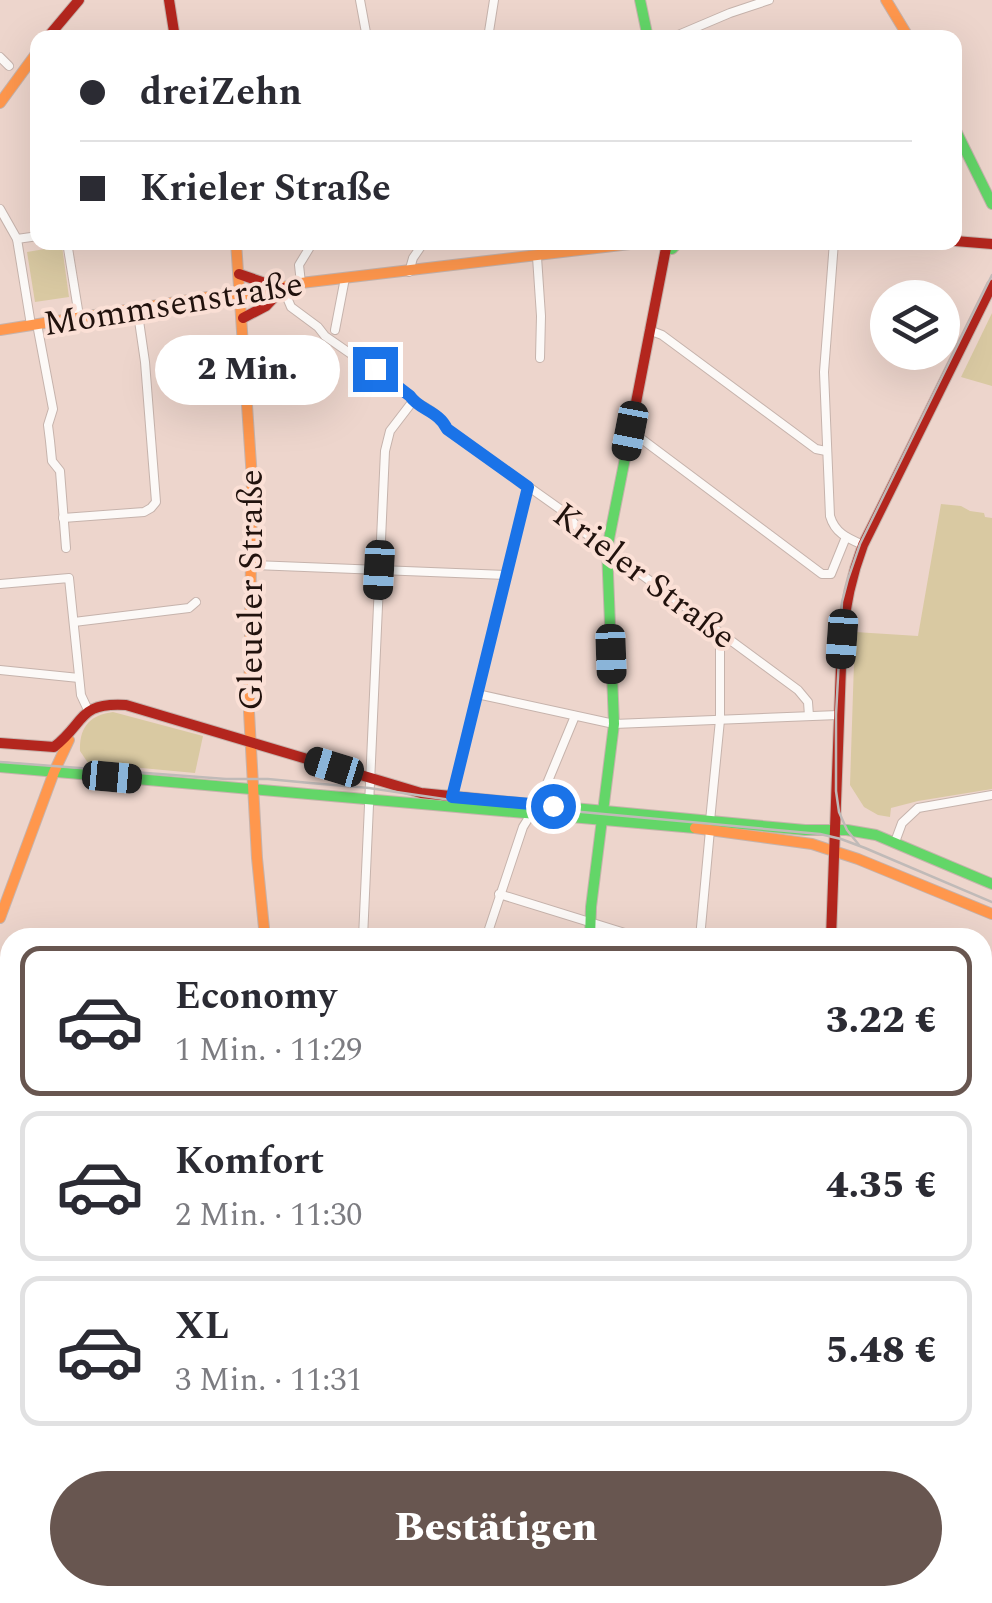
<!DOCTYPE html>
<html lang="de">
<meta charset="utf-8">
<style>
:root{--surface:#fff;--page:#f2f2f3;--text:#2b2b33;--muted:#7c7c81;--line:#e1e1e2;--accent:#685650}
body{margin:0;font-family:Spectral,serif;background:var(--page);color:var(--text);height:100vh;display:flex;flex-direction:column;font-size:38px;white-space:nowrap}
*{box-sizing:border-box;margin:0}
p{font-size:32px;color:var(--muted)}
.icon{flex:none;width:55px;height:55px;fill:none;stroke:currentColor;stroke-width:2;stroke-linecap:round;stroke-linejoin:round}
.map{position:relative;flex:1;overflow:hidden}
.sheet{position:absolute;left:0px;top:928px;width:992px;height:678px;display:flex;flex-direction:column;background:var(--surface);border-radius:30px 30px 0 0;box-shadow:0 10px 40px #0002}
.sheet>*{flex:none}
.hud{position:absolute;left:30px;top:30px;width:932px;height:220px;border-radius:20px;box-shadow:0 10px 40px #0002;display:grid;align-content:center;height:220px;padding:0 50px;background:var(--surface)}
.fabs{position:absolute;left:870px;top:280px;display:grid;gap:20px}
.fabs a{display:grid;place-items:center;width:90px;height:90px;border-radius:50%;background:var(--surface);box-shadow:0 10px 40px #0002;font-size:50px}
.end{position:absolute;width:45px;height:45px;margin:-22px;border:12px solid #1a73e8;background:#fff;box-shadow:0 0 0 5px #fff}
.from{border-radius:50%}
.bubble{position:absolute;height:70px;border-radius:35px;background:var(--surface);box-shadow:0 10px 40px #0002;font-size:32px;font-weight:800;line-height:70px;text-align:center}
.car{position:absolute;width:30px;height:60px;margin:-30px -15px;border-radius:12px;box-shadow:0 0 8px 2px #0007;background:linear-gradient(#222 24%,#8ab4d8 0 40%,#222 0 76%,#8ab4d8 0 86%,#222 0)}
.hud b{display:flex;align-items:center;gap:35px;height:95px;font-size:38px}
.hud b+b{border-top:2px solid var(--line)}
.hud i{width:25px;height:25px;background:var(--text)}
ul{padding:18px 0 0;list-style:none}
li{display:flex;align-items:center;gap:30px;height:150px;margin:0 20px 15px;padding:0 30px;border:5px solid var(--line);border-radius:20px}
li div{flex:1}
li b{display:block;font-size:38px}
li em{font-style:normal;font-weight:800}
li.selected{border-color:var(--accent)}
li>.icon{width:90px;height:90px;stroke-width:1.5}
.primary-button{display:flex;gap:20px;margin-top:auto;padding:20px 50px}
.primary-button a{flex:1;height:115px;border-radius:60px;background:var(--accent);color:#fff;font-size:40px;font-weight:800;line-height:115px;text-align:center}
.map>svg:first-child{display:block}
.green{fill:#d9c9a2}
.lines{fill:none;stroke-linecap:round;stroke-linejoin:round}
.street-casing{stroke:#c6b3ac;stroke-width:10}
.fast-casing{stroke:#c6b3ac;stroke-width:12}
.slow-casing{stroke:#c6b3ac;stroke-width:12}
.jam-casing{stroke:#c6b3ac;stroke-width:12}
.street{stroke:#fcf9f7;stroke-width:8}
.fast{stroke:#63d668;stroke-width:10}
.slow{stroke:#ff974d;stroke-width:10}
.jam{stroke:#b3261e;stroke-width:10}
.tram{stroke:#c0bab8;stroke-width:2.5}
.route{stroke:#1a73e8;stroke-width:12}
.labels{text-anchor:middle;stroke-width:8;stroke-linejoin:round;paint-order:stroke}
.street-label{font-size:35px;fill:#21120d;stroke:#fbe0d6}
</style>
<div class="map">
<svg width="992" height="1603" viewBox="0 0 992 1603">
<rect width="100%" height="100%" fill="#edd5cc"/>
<g class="green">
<path d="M 62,246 L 69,297 L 35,302 L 27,252 Z"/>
<path d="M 992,313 L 992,386 L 961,377 Z"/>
<path d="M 941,504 L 961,506 L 970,511 L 984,513 L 985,517 L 992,518 L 992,789 L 918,801 L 891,808 L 890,817 L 878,815 L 864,807 L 850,785 L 855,632 L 918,636 Z"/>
<path d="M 113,712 L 203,736 L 195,773 L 88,763 L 80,751 C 79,727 90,715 113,712 Z"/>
</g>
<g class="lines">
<defs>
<g id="street">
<path d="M 360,0 L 367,38"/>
<path d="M 67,35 L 72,38"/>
<path d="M 488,38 L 494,0"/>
<path d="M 671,38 L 730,13 L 769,0"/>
<path d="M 0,57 L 9,66"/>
<path d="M 0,209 L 17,239 L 31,325"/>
<path d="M 17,239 L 38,236"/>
<path d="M 67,242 L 79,316"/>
<path d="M 834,242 L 824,372 L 830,516 C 835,533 847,538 863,545"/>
<path d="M 537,257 L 541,316 L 540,358"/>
<path d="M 409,272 L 413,258 L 424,242"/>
<path d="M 301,283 L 299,265 L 313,242"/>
<path d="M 283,288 L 291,307 L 318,327 L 325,336 L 410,395 L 413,401 C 427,407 441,415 447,429 L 567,514 L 577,527 L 798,690 L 808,702 L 809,716"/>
<path d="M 37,324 L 53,409 L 48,425 L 50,441 L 52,461 L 60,471 L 66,548"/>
<path d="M 335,330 L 345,278"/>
<path d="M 649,330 L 662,335 L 816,449 L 826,451"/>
<path d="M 631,431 L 822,574 L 831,574 L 846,537"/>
<path d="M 63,518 L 144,512 L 151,508 L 156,502 L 145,362 L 137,307"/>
<path d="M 251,565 L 506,575"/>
<path d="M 0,584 L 69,578 L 81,695 L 88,710"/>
<path d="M 74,622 L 189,608 L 196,602"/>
<path d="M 0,670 L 79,678"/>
<path d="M 477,694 L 614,724 L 838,715"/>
<path d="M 452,797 L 528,487"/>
<path d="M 710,821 L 720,720 L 720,641 L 722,635"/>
<path d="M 895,842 L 902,823 L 918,808 L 992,795"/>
<path d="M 499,894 L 641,938"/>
<path d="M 363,938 L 385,451 L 390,431 L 413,401"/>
<path d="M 486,938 L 523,827 L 541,798 L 575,716"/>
<path d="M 700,938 L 710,830"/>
<path d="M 982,1063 L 992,1068"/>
<path d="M 982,1148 L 992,1152"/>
<path d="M 982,1258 L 992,1235"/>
<path d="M 982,1299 L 992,1302"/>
<path d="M 0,1393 L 10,1396"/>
<path d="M 982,1471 L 992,1473"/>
<path d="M 982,1579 L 992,1581"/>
<path d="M 787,1595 L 810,1601"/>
<path d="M 131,1603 L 133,1595"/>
<path d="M 924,1603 L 927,1595"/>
</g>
<g id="fast">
<path d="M 640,0 L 648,38"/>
<path d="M 955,129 L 992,204"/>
<path d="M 662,242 L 666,248 L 672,249 L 679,242"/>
<path d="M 0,767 L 695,828"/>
<path d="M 490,800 L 805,830 L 847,830 L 876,835 L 992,884"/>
<path d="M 590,938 L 591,907 L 614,724 L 607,549 L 633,418"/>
<path d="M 446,1595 L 450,1603"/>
</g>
<g id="slow">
<path d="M 886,0 L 909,38"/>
<path d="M 0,103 L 38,51"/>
<path d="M 236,242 L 252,479 L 249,712 L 257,858 L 265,938"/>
<path d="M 0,330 L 227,294 L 252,294 L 301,283 L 647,242"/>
<path d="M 695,828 L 812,844 L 858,859 L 992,914"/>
<path d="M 0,918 L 54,772 L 69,740"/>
<path d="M 810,1595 L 810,1603"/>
</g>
<g id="jam">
<path d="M 169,0 L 175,38"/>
<path d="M 47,38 L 79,0"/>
<path d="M 955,241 L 992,244"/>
<path d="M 239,274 L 262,282 L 273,291"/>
<path d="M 243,318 L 266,306 L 283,288"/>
<path d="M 633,418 L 666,248"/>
<path d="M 0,743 L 54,747 C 86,722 78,702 126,705 L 421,793 L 490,800"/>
<path d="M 831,938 L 842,639 C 845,605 851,577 863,545 L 992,285"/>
<path d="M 492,1603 L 494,1595"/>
</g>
</defs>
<use href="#street" class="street-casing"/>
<use href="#fast" class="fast-casing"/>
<use href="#slow" class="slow-casing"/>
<use href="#jam" class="jam-casing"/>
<use href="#street" class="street"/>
<use href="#fast" class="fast"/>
<use href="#slow" class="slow"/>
<use href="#jam" class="jam"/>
<g class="tram">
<path d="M 0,762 L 226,779 L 268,779 L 310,783 L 369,788 L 451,800 L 820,834 L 841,839 L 865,848 L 992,902"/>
<path d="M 859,845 L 847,830 L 839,812 L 836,791 L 836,715 L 842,602 L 848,579 L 860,544 L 992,275"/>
</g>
</g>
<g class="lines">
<path class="route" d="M 375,369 L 410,396 C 419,410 439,411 447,429 L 528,487 L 452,797 L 553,806"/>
</g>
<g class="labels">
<g class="street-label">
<text transform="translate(173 303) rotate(-9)" y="12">Mommsenstraße</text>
<text transform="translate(645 575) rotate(37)" y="12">Krieler Straße</text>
<text transform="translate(250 590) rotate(-90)" y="12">Gleueler Straße</text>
</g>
</g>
</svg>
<div class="fabs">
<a><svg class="icon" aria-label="layers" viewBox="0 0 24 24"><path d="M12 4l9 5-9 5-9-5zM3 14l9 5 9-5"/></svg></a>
</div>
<i class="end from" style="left:553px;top:806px"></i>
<i class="end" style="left:375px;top:369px"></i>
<div class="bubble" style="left:155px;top:335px;width:185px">2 Min.</div>
<i class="car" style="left:630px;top:431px;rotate:191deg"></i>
<i class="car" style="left:379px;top:570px;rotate:183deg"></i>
<i class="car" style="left:842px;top:639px;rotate:184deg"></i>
<i class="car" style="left:611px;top:654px;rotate:178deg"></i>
<i class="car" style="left:334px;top:767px;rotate:287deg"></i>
<i class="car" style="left:112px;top:777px;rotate:95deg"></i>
<div class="hud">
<b><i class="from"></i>dreiZehn</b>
<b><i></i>Krieler Straße</b>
</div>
<section class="sheet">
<ul>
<li class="selected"><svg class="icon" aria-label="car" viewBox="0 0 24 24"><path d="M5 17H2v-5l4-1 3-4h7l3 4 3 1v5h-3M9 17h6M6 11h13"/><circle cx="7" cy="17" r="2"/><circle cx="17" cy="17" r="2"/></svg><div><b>Economy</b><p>1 Min. · 11:29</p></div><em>3.22 €</em></li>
<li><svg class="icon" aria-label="car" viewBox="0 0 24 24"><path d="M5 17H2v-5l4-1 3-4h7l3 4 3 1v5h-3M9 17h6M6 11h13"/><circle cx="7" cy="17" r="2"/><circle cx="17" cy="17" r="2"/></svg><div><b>Komfort</b><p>2 Min. · 11:30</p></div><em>4.35 €</em></li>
<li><svg class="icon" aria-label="car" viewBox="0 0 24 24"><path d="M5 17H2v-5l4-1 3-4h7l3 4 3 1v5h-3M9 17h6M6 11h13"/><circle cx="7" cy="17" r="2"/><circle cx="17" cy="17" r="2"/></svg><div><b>XL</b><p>3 Min. · 11:31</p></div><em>5.48 €</em></li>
</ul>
<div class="primary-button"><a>Bestätigen</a></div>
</section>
</div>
